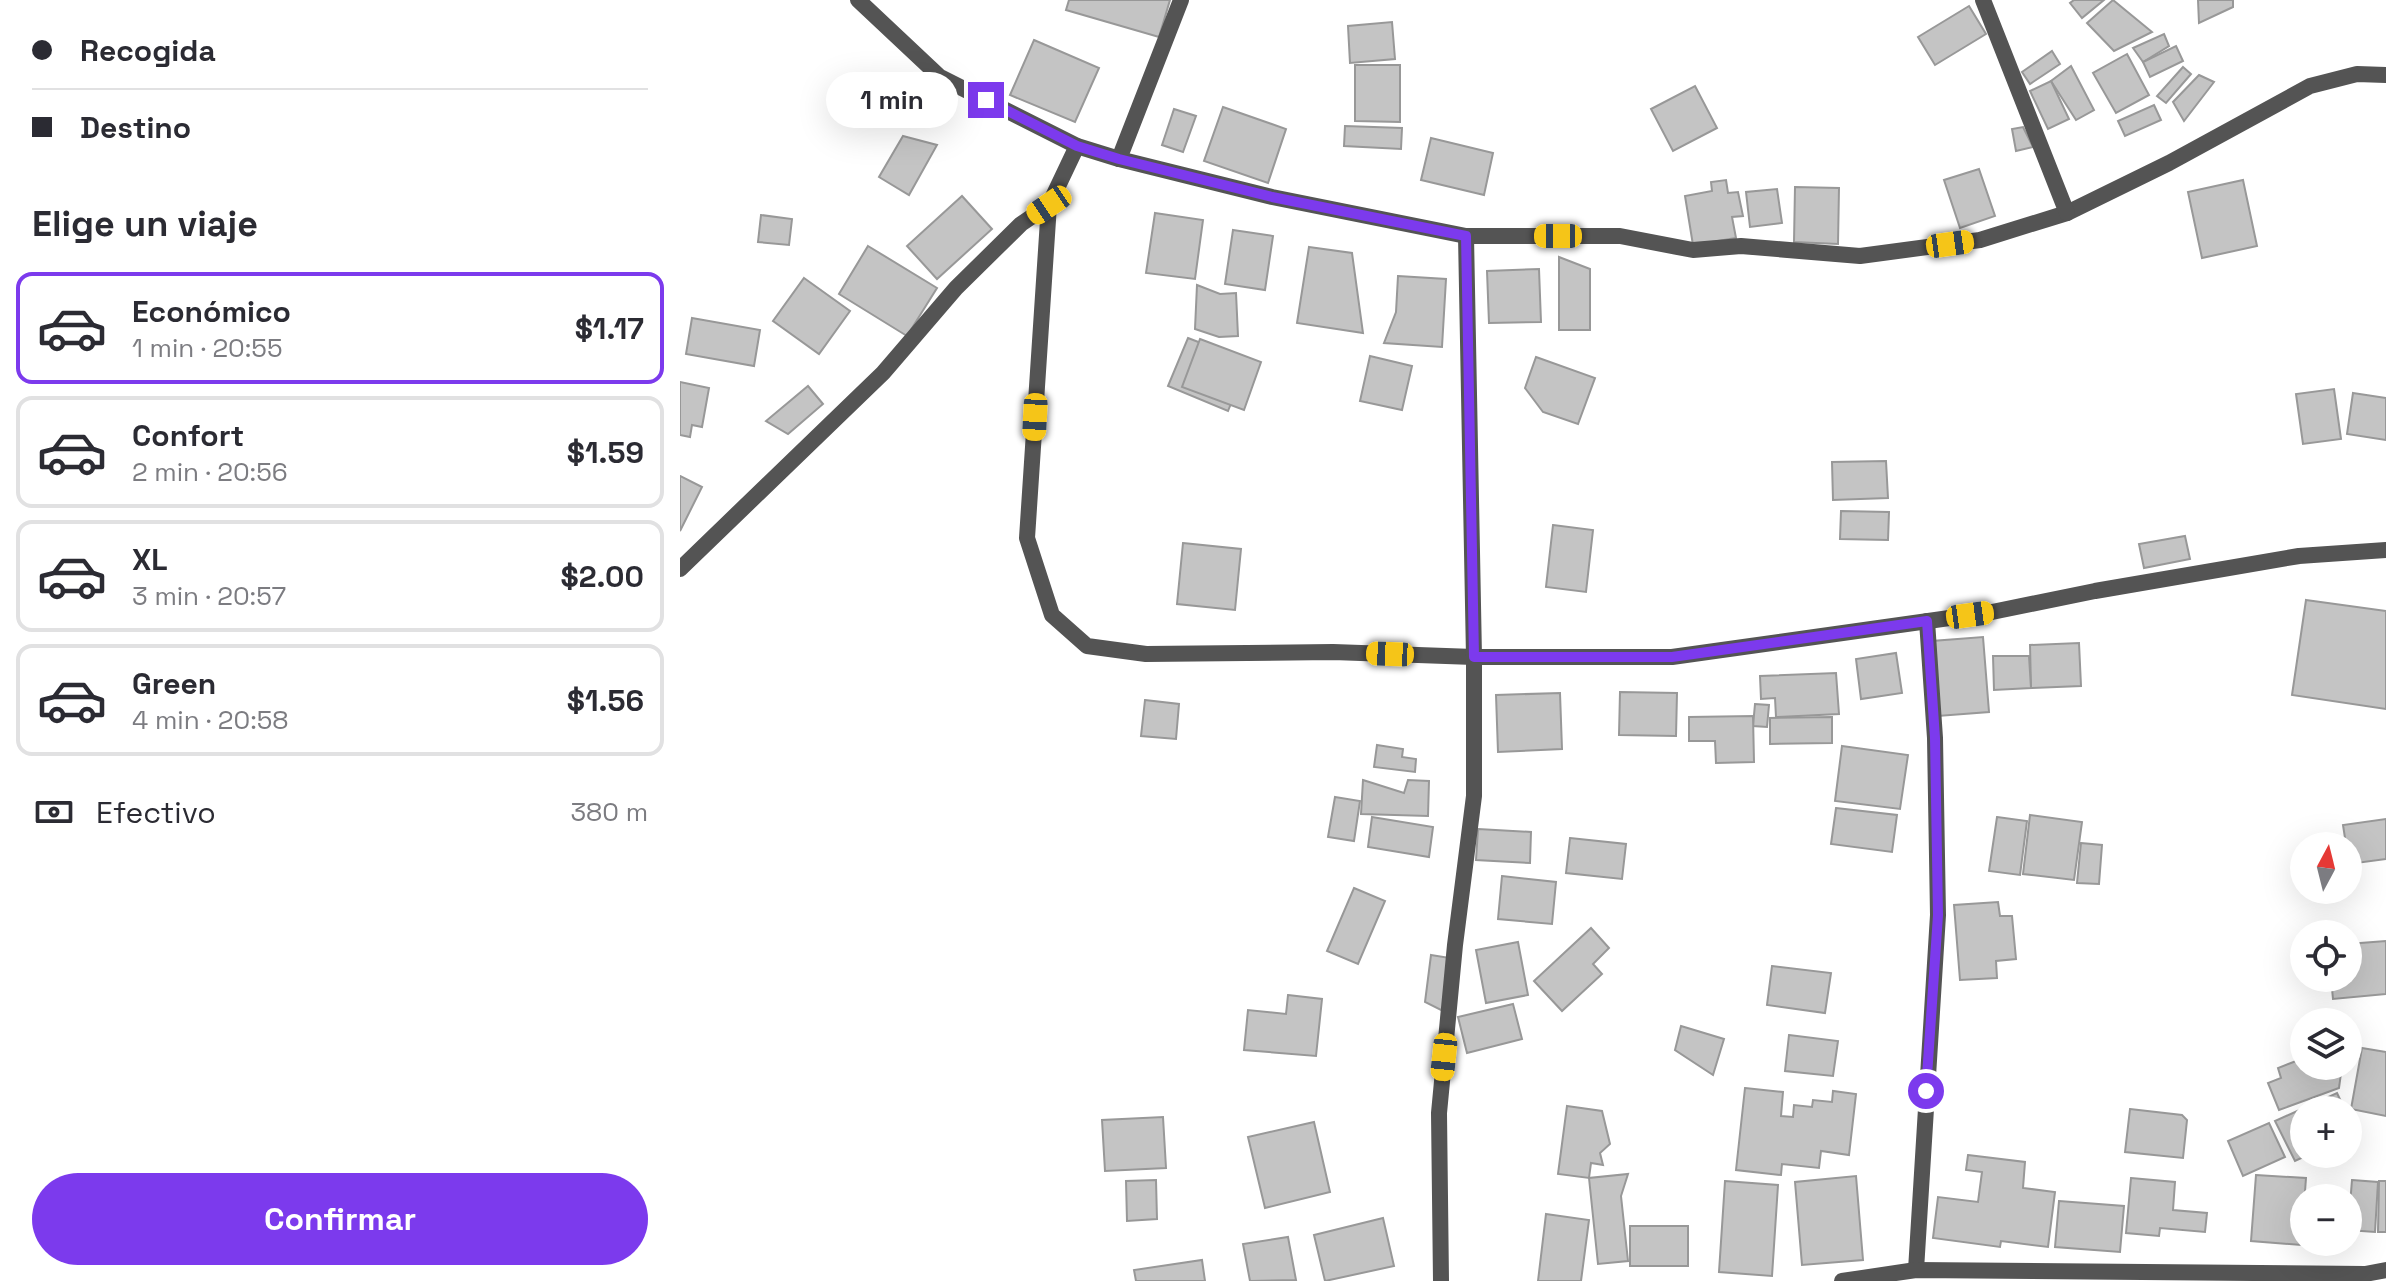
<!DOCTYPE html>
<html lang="es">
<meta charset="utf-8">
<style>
:root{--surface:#fff;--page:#f7f7f7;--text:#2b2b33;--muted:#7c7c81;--line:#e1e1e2;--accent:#7c3aed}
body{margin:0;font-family:"Space Grotesk",sans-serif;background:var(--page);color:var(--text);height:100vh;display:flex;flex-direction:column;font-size:30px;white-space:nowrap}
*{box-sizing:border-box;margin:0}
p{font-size:26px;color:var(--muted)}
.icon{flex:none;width:44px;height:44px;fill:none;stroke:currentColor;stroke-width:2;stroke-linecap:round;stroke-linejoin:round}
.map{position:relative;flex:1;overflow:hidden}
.side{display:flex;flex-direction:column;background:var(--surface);width:680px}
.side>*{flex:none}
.hud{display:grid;align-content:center;height:176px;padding:0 32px;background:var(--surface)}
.needle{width:52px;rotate:7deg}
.controls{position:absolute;left:1610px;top:832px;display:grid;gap:16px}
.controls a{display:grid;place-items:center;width:72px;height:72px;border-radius:50%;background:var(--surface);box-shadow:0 8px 32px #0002;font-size:40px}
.end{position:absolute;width:36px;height:36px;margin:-18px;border:10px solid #7c3aed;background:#fff;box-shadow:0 0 0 4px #fff}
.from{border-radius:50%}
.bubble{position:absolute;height:56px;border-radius:28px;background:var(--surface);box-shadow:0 8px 32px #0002;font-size:26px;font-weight:700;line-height:56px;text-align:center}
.car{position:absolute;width:24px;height:48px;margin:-24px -12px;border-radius:10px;box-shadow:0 0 6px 2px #0007;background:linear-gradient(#f5c518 24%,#345 0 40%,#f5c518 0 76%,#345 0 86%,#f5c518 0)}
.hud b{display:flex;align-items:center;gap:28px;height:76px;font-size:30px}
.hud b+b{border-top:2px solid var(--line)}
.hud i{width:20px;height:20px;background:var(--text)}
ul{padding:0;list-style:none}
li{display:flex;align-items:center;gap:24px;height:112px;margin:0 16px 12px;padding:0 16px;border:4px solid var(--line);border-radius:16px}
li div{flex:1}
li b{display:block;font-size:30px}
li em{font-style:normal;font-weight:700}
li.active{border-color:var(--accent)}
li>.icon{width:72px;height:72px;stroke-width:1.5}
h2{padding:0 32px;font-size:36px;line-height:96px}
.pay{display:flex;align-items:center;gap:20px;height:88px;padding:0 32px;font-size:30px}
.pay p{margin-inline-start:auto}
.button{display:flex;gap:16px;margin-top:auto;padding:16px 32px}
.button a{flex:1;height:92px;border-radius:48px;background:var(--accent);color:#fff;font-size:32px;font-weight:700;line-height:92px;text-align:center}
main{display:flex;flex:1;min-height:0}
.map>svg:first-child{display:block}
.building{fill:#c4c4c4;stroke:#989898;stroke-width:2}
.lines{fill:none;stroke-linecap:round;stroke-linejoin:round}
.minor{stroke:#545454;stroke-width:16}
.route{stroke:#7c3aed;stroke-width:10}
</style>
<main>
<section class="side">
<div class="hud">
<b><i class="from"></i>Recogida</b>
<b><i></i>Destino</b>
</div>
<h2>Elige un viaje</h2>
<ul>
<li class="active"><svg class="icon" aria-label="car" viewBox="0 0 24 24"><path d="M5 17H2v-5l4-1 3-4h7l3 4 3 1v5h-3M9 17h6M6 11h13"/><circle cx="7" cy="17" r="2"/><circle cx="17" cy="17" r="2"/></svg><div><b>Económico</b><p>1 min · 20:55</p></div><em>$1.17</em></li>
<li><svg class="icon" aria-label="car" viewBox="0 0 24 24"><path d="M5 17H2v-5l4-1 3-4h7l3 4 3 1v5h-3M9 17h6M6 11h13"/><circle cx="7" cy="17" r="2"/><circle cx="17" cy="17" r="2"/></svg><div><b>Confort</b><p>2 min · 20:56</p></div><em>$1.59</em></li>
<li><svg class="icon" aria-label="car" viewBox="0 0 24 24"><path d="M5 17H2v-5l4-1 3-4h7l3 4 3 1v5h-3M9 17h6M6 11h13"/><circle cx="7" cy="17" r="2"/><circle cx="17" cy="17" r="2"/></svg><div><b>XL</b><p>3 min · 20:57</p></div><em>$2.00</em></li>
<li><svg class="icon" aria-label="car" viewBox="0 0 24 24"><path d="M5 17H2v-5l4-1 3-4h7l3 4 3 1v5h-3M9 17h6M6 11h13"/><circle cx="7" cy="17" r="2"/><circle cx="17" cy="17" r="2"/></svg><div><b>Green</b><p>4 min · 20:58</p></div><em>$1.56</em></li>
</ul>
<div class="pay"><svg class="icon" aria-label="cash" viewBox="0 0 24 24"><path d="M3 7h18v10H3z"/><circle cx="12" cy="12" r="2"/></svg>Efectivo<p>380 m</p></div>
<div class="button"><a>Confirmar</a></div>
</section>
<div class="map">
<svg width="1706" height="1281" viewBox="0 0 1706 1281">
<rect width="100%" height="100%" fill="#fff"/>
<g class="building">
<path d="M 389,0 L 490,0 L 479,37 L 386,10 Z"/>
<path d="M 1394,0 L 1424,0 L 1402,18 L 1390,3 Z"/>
<path d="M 1433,0 L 1472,32 L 1434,51 L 1407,23 Z"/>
<path d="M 1518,0 L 1553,0 L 1553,7 L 1519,23 Z"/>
<path d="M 1289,6 L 1306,34 L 1255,65 L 1238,37 Z"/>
<path d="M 712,22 L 715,59 L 670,63 L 668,26 Z"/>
<path d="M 1484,34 L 1489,46 L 1463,62 L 1453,48 Z"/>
<path d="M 354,40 L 419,68 L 395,122 L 330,95 Z"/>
<path d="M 1496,46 L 1503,61 L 1470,77 L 1463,62 Z"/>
<path d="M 1372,51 L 1380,64 L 1350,84 L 1342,72 Z"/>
<path d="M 1447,54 L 1469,95 L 1436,113 L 1413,73 Z"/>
<path d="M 675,65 L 720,65 L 720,122 L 675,121 Z"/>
<path d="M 1391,66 L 1414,110 L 1396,120 L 1371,81 Z"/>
<path d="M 1503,67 L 1511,74 L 1486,103 L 1477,96 Z"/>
<path d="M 1519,75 L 1534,82 L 1504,121 L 1493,102 Z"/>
<path d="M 1371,81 L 1389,119 L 1368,129 L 1350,91 Z"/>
<path d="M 1015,86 L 1037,128 L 993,151 L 971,109 Z"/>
<path d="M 1474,105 L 1481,120 L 1445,136 L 1438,121 Z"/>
<path d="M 543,107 L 606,129 L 588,183 L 524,161 Z"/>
<path d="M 494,109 L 516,116 L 503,152 L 482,145 Z"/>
<path d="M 665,126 L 722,128 L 721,149 L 664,146 Z"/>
<path d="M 1343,127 L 1353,147 L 1336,151 L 1332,129 Z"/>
<path d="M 223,136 L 257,145 L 229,195 L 199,177 Z"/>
<path d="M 751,138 L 813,153 L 804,195 L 741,180 Z"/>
<path d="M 1299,169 L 1315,216 L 1280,228 L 1264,180 Z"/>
<path d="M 1046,180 L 1048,193 L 1058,192 L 1063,216 L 1052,217 L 1056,238 L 1013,245 L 1005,196 L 1032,191 L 1031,182 Z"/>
<path d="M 1563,180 L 1577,246 L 1522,258 L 1508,192 Z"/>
<path d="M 1115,187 L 1159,188 L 1158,244 L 1114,242 Z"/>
<path d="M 1097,189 L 1102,223 L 1070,227 L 1066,192 Z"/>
<path d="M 282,196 L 312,229 L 257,279 L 227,246 Z"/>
<path d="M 475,213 L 523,220 L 515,279 L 466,273 Z"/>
<path d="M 81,215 L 112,219 L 109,245 L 78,242 Z"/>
<path d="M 553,230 L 593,236 L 585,290 L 545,284 Z"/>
<path d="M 188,246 L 257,288 L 227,336 L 159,294 Z"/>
<path d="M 629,247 L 672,253 L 683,333 L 617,323 Z"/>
<path d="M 879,257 L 910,269 L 910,330 L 879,330 Z"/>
<path d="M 859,269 L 861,322 L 809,323 L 807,271 Z"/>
<path d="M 718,276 L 766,279 L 762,347 L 704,343 L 716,312 Z"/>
<path d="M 124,278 L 170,311 L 139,354 L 93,321 Z"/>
<path d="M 517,285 L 540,294 L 556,293 L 558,336 L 539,337 L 515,329 Z"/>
<path d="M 12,318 L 80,330 L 74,366 L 6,354 Z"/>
<path d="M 508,338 L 568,361 L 548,411 L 488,386 Z"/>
<path d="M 520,339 L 581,362 L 564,410 L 502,387 Z"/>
<path d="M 690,356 L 732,366 L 722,410 L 680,401 Z"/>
<path d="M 856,357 L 915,378 L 898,424 L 863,412 L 845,388 Z"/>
<path d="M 0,382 L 29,388 L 22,427 L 12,425 L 10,437 L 0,435 Z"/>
<path d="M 128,386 L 143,404 L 108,434 L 86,421 Z"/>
<path d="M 1654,389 L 1661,439 L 1623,444 L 1616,394 Z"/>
<path d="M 1673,393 L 1706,398 L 1706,440 L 1667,434 Z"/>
<path d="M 1206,461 L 1208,498 L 1153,500 L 1152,462 Z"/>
<path d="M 0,476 L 22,487 L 0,531 Z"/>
<path d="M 1161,511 L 1209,512 L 1208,540 L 1160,539 Z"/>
<path d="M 873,525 L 913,530 L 906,592 L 866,587 Z"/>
<path d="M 1505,536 L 1510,559 L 1464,568 L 1459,544 Z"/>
<path d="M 503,543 L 561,549 L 555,610 L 497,604 Z"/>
<path d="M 1626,600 L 1706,611 L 1706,709 L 1612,695 Z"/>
<path d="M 1303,637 L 1309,712 L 1258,716 L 1252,641 Z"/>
<path d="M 1399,643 L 1401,686 L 1351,688 L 1350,645 Z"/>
<path d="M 1216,653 L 1222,693 L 1181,699 L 1176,659 Z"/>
<path d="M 1313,656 L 1349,656 L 1351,688 L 1314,690 Z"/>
<path d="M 1156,673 L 1159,714 L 1096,717 L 1095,698 L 1081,699 L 1080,676 Z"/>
<path d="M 940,692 L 997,693 L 996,736 L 939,735 Z"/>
<path d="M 880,693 L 882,749 L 818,752 L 816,695 Z"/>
<path d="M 465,700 L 499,704 L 496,739 L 461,736 Z"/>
<path d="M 1075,704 L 1089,705 L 1087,727 L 1073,726 Z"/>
<path d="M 1073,716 L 1074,762 L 1036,763 L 1035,741 L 1009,741 L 1009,717 Z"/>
<path d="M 1152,717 L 1152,743 L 1090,744 L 1090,718 Z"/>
<path d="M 697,745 L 723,749 L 722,757 L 736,759 L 735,772 L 694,767 Z"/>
<path d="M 1162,746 L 1228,755 L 1220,809 L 1155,801 Z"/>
<path d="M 683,780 L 724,793 L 728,780 L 749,781 L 748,816 L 681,814 Z"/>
<path d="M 655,797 L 680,801 L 674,841 L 648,837 Z"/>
<path d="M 1156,808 L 1217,815 L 1212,852 L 1151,844 Z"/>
<path d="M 1350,815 L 1402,822 L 1394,880 L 1343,874 Z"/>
<path d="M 692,817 L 753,827 L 749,857 L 688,847 Z"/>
<path d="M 1317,817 L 1347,821 L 1340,875 L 1309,871 Z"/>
<path d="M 1706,819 L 1706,859 L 1669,864 L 1663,825 Z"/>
<path d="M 798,829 L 851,832 L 850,863 L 796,860 Z"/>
<path d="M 890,838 L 946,844 L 942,879 L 886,873 Z"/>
<path d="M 1401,843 L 1422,845 L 1419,884 L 1397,883 Z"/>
<path d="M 822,876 L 876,882 L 872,924 L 818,919 Z"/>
<path d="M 674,888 L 705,901 L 678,964 L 647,951 Z"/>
<path d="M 1318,902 L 1320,916 L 1332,916 L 1336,959 L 1316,961 L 1317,978 L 1280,980 L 1274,905 Z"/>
<path d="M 911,928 L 929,948 L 913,964 L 922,974 L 882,1011 L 854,981 Z"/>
<path d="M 1706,941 L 1706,994 L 1653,999 L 1651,978 L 1668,978 L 1668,944 Z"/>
<path d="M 838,942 L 848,995 L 806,1003 L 796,950 Z"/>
<path d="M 751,955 L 770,958 L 763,1011 L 745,1002 Z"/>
<path d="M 1092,966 L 1151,973 L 1145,1013 L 1087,1005 Z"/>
<path d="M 608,995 L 642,999 L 636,1056 L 564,1050 L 568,1010 L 606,1014 Z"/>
<path d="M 833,1004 L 842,1039 L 787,1053 L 778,1017 Z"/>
<path d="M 1001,1026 L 1044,1039 L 1033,1075 L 995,1050 Z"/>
<path d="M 1109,1035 L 1158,1041 L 1153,1076 L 1105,1071 Z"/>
<path d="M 1682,1048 L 1706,1052 L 1706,1116 L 1671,1109 Z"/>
<path d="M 1624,1058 L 1624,1066 L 1662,1066 L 1659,1088 L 1599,1110 L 1588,1083 L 1601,1078 L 1598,1068 Z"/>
<path d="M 1065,1088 L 1103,1092 L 1101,1116 L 1113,1117 L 1114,1105 L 1132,1107 L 1133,1100 L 1152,1102 L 1153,1091 L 1176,1094 L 1169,1155 L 1141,1151 L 1139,1168 L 1102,1164 L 1101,1175 L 1056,1170 Z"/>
<path d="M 1657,1093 L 1665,1110 L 1624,1110 L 1624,1154 L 1630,1154 L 1615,1161 L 1595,1121 Z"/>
<path d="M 887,1106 L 922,1111 L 930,1144 L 920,1153 L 923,1165 L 911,1163 L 909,1178 L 878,1174 Z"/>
<path d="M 1450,1109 L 1502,1115 L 1507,1120 L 1503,1158 L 1445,1152 Z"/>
<path d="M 483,1117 L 486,1168 L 425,1171 L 422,1120 Z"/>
<path d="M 634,1122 L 650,1192 L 585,1208 L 568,1137 Z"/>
<path d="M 1589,1123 L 1605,1157 L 1563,1176 L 1548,1141 Z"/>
<path d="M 1288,1155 L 1345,1162 L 1343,1188 L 1375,1192 L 1368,1247 L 1321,1241 L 1320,1247 L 1253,1238 L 1258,1197 L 1298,1202 L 1302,1172 L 1286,1170 Z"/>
<path d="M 948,1174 L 941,1196 L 948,1261 L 918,1264 L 909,1178 Z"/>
<path d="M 1576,1175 L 1626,1178 L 1621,1245 L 1571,1241 Z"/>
<path d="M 1176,1176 L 1183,1260 L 1122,1265 L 1115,1182 Z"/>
<path d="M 1451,1178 L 1495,1182 L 1493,1210 L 1527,1213 L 1525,1232 L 1480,1228 L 1479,1236 L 1446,1233 Z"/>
<path d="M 476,1180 L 477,1219 L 447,1221 L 446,1181 Z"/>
<path d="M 1672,1180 L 1698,1182 L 1695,1232 L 1668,1230 Z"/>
<path d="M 1045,1181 L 1098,1185 L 1092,1276 L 1039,1272 Z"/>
<path d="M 1699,1181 L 1706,1181 L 1706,1232 L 1698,1232 Z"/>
<path d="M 1379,1201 L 1444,1206 L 1440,1252 L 1375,1247 Z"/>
<path d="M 866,1214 L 909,1220 L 901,1281 L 858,1281 Z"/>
<path d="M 703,1218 L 714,1266 L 645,1281 L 634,1235 Z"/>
<rect x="950" y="1226" width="58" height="40"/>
<path d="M 608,1237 L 616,1280 L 570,1281 L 563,1244 Z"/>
<path d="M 522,1260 L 525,1281 L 456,1281 L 454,1270 Z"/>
</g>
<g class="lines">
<g class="minor">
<path d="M 178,0 L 260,77 L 397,146 L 439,159 L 592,197 L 786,236 L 940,236 L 1013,250 L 1061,246 L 1180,256 L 1300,240 L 1387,213 L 1489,163 L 1630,86 L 1677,74 L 1706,75"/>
<path d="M 1303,0 L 1387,213"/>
<path d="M 397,146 L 369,205 L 347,538 L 372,615 L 407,646 L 466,654 L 653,652 L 794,657 L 992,657 L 1312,612 L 1415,591 L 1619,556 L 1706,550"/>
<path d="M 439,159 L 501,0"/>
<path d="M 0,569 L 203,373 L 276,288 L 341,224 L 369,205"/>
<path d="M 1236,1270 L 1258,915 L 1255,738 L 1247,621"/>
<path d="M 761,1281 L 759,1113 L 775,945 L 794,796 L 794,657 L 786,236"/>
<path d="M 1162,1281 L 1236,1270 L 1685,1274 L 1706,1270"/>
</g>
</g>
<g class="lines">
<path class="route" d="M 306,100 L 397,146 L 439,159 L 592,197 L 786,236 L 794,657 L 992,657 L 1247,621 L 1255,738 L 1258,915 L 1246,1091"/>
</g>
</svg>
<div class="controls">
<a><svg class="needle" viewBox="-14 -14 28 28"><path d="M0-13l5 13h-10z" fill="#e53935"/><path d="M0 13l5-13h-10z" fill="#7c7c81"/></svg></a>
<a><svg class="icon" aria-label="locate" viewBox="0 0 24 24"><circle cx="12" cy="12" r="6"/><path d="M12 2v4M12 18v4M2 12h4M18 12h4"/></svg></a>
<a><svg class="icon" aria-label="layers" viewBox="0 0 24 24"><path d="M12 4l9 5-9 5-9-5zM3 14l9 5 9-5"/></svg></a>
<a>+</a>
<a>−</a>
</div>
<i class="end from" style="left:1246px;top:1091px"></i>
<i class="end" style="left:306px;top:100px"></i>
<div class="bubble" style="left:146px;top:72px;width:132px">1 min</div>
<i class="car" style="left:369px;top:205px;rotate:236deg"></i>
<i class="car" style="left:878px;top:236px;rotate:270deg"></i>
<i class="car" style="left:1270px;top:244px;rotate:82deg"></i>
<i class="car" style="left:355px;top:417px;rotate:183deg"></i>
<i class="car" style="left:1290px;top:615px;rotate:82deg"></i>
<i class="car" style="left:710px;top:654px;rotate:272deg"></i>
<i class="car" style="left:764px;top:1057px;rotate:186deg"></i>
</div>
</main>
